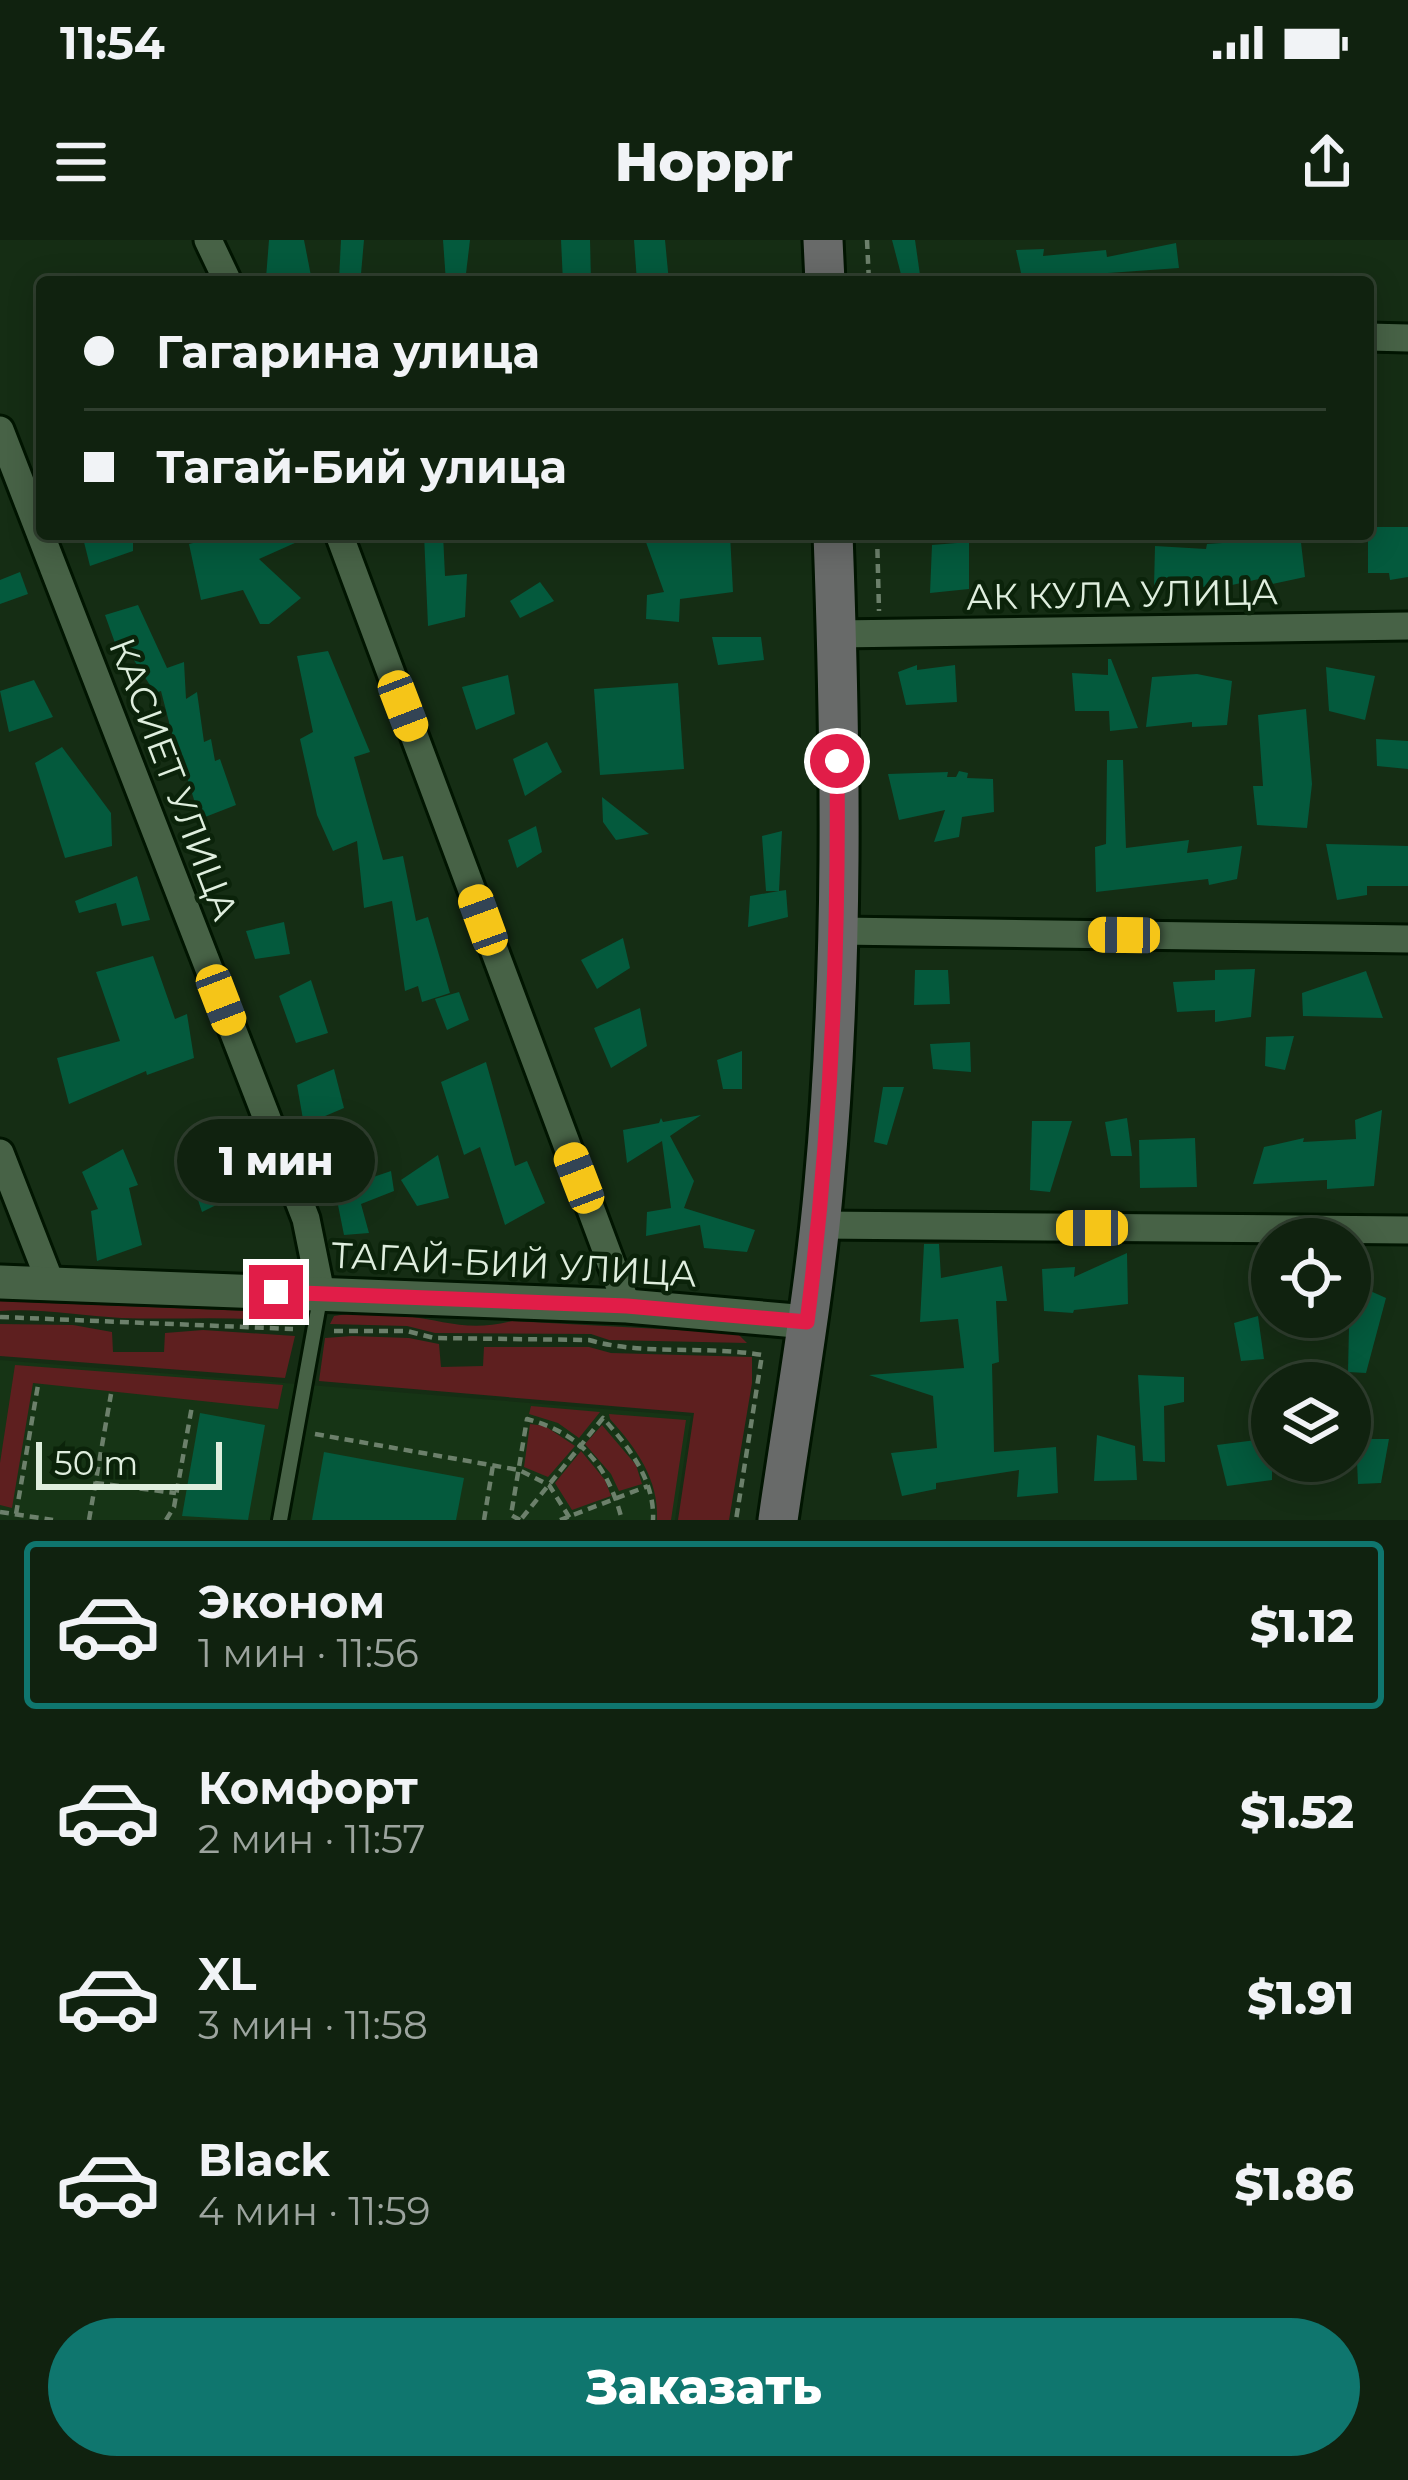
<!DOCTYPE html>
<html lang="ru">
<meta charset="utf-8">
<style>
:root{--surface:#10220f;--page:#192a18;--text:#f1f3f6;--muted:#9ca49e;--line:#303f2f;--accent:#0f766e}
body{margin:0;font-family:Montserrat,sans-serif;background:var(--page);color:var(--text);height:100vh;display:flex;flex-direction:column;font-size:45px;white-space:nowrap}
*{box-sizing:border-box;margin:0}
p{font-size:39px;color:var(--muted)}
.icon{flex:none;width:66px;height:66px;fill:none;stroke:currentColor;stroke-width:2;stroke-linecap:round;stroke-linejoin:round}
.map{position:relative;height:1280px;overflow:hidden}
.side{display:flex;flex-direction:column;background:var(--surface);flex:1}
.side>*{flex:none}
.hud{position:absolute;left:36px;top:36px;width:1338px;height:264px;border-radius:12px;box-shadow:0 6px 30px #0003,0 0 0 3px var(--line);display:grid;align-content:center;height:264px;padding:0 48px;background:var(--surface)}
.controls{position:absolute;left:1251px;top:978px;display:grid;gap:24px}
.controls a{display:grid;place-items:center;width:120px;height:120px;border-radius:50%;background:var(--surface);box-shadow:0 6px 30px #0003,0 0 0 3px var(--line);font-size:60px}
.scale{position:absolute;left:36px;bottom:30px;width:186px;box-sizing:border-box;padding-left:12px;border:6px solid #dfeede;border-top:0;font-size:33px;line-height:42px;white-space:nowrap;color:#dfeede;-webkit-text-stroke:9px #0b230a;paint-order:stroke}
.end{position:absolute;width:54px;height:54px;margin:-27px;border:15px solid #e11d48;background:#fff;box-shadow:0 0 0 6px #fff}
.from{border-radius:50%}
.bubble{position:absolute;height:84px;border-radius:42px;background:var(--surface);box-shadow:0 6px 30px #0003,0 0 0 3px var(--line);font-size:39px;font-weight:800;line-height:84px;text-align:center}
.car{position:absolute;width:36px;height:72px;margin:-36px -18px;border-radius:15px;box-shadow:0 0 9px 3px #0007;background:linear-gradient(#f5c518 24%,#345 0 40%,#f5c518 0 76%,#345 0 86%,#f5c518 0)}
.hud b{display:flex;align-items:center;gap:42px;height:114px;font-size:45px}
.hud b+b{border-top:3px solid var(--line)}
.hud i{width:30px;height:30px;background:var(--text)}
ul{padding:21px 0 0;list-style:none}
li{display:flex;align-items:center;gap:36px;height:168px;margin:0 24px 18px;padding:0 24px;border:6px solid transparent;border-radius:12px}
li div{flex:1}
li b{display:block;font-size:45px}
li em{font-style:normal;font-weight:800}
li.selected{border-color:var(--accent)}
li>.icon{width:108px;height:108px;stroke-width:1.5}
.primary-button{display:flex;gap:24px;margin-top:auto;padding:24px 48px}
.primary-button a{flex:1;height:138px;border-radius:72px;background:var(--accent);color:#fff;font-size:48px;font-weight:800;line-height:138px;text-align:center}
.status{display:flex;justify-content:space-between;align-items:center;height:84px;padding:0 60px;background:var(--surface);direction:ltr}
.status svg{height:33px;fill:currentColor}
header{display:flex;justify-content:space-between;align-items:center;height:156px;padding:0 48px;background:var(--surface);font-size:54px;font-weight:800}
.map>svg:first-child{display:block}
.built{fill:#163415}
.green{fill:#5e1f1f}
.building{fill:#045a3d}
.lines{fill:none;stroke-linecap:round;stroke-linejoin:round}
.service-casing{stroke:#011501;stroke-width:20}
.minor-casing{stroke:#011501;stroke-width:33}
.tertiary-casing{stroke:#011501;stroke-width:39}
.secondary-casing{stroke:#011501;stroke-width:45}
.path{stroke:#6c806b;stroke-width:4.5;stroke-dasharray:9 6;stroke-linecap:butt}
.service{stroke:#476246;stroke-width:14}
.minor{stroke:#476246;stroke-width:27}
.tertiary{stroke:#476246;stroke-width:33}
.secondary{stroke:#686a69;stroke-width:39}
.route{stroke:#e11d48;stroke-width:15}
.labels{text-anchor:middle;stroke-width:9;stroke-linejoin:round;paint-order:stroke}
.street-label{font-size:36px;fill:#dfeede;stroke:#0b230a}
</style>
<div class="status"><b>11:54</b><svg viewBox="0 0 49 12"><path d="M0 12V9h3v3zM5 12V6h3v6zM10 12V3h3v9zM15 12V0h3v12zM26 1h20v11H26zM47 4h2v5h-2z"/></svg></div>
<header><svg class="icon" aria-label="menu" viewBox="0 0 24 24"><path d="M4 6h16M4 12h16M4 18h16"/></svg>Hoppr<svg class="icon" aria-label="share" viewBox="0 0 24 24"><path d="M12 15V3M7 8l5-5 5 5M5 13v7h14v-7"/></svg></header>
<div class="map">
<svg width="1408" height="1280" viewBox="0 0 1408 1280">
<rect width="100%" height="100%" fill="#152d14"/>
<path class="built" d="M 0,1120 L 691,1176 L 675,1280 L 0,1280 Z"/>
<g class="green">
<path d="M 0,1061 L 274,1072 L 301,1074 L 304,1080 L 298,1083 C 239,1075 180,1080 121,1078 C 81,1076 41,1068 0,1071 Z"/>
<path d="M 347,1074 C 366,1074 386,1074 406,1076 C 447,1081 468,1092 512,1081 L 716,1092 L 737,1093 L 747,1103 L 609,1100 L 591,1094 L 435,1093 L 407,1086 L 330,1084 L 334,1076 Z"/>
<path d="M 0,1084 L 73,1085 L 112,1092 L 113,1112 L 164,1112 L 165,1093 L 203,1090 L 295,1096 L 285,1138 L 0,1116 Z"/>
<path d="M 352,1096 L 409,1098 L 439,1104 L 441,1127 L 483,1126 L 484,1107 L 589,1107 L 611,1113 L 752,1117 L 752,1143 L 729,1280 L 678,1280 L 694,1173 L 319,1141 L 325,1098 Z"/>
<path d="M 15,1125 L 283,1145 L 278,1169 L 33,1143 L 12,1268 L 0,1265 L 0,1223 Z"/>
<path d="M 531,1166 L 600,1172 L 579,1198 L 558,1183 L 529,1174 Z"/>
<path d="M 609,1174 L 686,1180 L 671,1280 L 657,1280 C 659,1239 636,1208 610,1179 Z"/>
<path d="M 530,1184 L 545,1186 L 575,1206 L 548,1237 L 524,1227 Z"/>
<path d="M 602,1185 L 636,1225 L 642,1244 L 619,1251 L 611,1234 L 585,1204 Z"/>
<path d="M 581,1211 L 605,1240 L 611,1256 L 572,1270 L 555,1243 Z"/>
</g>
<g class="building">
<path d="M 269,0 L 304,0 L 311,36 L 266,38 Z"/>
<path d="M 341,0 L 364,0 L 361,34 L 339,40 Z"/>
<path d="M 443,0 L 470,0 L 465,42 L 446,42 Z"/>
<path d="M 561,0 L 590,0 L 591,42 L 563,42 Z"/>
<path d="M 634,0 L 665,0 L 669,42 L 637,42 Z"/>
<path d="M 892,0 L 915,0 L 921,42 L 903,42 Z"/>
<path d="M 1176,3 L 1179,28 L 1108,33 L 1108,42 L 1023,42 L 1016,10 L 1044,9 L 1043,16 L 1106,10 L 1107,17 Z"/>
<path d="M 1368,287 L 1408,287 L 1408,337 L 1390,340 L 1389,333 L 1368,333 Z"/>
<path d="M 101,294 L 133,294 L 133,311 L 90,326 L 83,298 Z"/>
<path d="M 228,294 L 315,294 L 259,319 L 301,358 L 269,384 L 260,384 L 243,350 L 201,360 L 189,304 Z"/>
<path d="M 424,294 L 443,294 L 445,336 L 467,334 L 465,377 L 428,386 Z"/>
<path d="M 643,294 L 730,294 L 733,352 L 680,359 L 679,382 L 646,379 L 647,355 L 664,352 Z"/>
<path d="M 1268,294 L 1300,294 L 1305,337 L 1268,345 L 1268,337 L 1205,351 L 1205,347 L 1154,347 L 1155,306 L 1206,309 L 1207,304 L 1268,300 Z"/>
<path d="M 969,302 L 969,349 L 930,353 L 932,305 Z"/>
<path d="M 20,332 L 28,354 L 0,364 L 0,340 Z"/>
<path d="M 540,342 L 554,361 L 520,378 L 510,361 Z"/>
<path d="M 138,365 L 167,428 L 184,422 L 186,459 L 197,452 L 204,502 L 211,499 L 215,521 L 220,519 L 236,565 L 200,579 L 182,521 L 179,521 L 161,451 L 155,453 L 130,414 L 120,417 L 105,375 Z"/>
<path d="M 712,397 L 761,397 L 764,420 L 718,425 Z"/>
<path d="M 328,411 L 370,512 L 354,517 L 383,620 L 403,616 L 416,681 L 428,677 L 450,753 L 422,762 L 418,746 L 405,751 L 392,661 L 364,668 L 357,601 L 333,611 L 317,575 L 300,499 L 313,492 L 297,416 Z"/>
<path d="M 1108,419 L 1111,419 L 1138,488 L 1110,491 L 1109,471 L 1075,471 L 1072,433 L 1108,435 Z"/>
<path d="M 917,425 L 917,430 L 955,425 L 957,462 L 906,465 L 898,432 Z"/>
<path d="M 1326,427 L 1375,436 L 1365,480 L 1329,471 Z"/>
<path d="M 1197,434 L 1232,441 L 1227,485 L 1192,487 L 1192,482 L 1146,487 L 1152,437 Z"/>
<path d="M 508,435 L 515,474 L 476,490 L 462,447 Z"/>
<path d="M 34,440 L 53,477 L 9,492 L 0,451 Z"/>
<path d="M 678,443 L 684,529 L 600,535 L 594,449 Z"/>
<path d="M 1306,469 L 1312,544 L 1307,588 L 1257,585 L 1253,546 L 1263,546 L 1258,475 Z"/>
<path d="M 1376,499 L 1408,501 L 1408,529 L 1377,526 Z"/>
<path d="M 547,502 L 562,532 L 525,556 L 513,519 Z"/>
<path d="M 62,507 L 111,573 L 112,606 L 65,618 L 35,523 Z"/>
<path d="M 1107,520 L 1123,520 L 1126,608 L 1189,600 L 1187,613 L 1242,606 L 1237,639 L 1209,645 L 1208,639 L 1096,652 L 1095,607 L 1106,604 Z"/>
<path d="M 959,531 L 968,533 L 967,538 L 993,539 L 994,572 L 962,577 L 959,597 L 934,602 L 945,570 L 899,580 L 888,534 L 948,532 L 947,537 L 956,537 Z"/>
<path d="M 602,557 L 649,594 L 616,600 L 603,582 Z"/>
<path d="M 536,586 L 542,612 L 517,628 L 508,600 Z"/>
<path d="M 782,591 L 779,651 L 786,650 L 788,677 L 748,687 L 750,656 L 779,651 L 766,651 L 762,596 Z"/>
<path d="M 1326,604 L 1408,606 L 1408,646 L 1367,646 L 1367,655 L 1337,660 Z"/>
<path d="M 137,636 L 150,680 L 122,686 L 116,663 L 79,673 L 75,661 Z"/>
<path d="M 284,682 L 290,714 L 255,719 L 246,691 Z"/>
<path d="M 623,698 L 630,728 L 597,749 L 581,720 Z"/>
<path d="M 153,716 L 175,779 L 187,774 L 194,818 L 147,835 L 146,831 L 69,864 L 57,818 L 120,801 L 96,732 Z"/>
<path d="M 1255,729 L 1251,777 L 1215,782 L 1215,770 L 1177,772 L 1173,742 L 1215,740 L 1215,730 Z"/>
<path d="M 915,730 L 948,730 L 950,764 L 914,765 Z"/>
<path d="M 1366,731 L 1383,778 L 1303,776 L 1302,753 Z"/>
<path d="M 311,740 L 328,793 L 296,803 L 279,756 Z"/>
<path d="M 459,752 L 469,780 L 447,790 L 435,759 Z"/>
<path d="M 640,768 L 647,806 L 611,828 L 594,788 Z"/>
<path d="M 1294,796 L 1285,830 L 1265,826 L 1266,797 Z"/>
<path d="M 970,802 L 971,832 L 933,829 L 930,804 Z"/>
<path d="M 742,811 L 742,849 L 723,849 L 717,820 Z"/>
<path d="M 486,822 L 515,926 L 527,921 L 545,963 L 505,985 L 480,907 L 464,915 L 441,842 Z"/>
<path d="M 334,829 L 344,868 L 304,885 L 297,845 Z"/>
<path d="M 883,847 L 904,847 L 887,905 L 874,902 Z"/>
<path d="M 1382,870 L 1374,946 L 1327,949 L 1327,940 L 1253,944 L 1264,907 L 1304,898 L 1303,902 L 1356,899 L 1355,880 Z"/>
<path d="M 701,875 L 670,896 L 694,941 L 684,968 L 755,990 L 747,1012 L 704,1008 L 700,985 L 646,996 L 647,972 L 671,968 L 662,901 L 627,923 L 623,890 L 659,883 L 661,878 L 663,882 Z"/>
<path d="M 1127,878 L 1132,916 L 1111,916 L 1105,882 Z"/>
<path d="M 1032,881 L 1072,881 L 1050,952 L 1030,950 Z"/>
<path d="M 1195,898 L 1197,947 L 1140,948 L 1139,900 Z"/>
<path d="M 123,909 L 138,945 L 129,948 L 142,1005 L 97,1021 L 91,971 L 98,969 L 82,932 Z"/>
<path d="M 236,910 L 255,946 L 202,972 L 188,930 Z"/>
<path d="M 438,915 L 449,958 L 417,966 L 401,940 Z"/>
<path d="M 391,931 L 394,951 L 361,964 L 369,993 L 344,995 L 335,950 Z"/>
<path d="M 924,1004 L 939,1004 L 941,1038 L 1002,1026 L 1007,1061 L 996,1061 L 999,1122 L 992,1124 L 994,1212 L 1056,1207 L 1058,1253 L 1017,1257 L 1019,1230 L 936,1243 L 936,1249 L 902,1256 L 891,1213 L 937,1208 L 933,1156 L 869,1135 L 964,1128 L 958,1079 L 920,1082 Z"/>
<path d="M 1127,1013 L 1128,1064 L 1074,1070 L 1073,1073 L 1044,1071 L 1042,1029 L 1075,1027 L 1074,1037 Z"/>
<path d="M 1350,1042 L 1386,1058 L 1366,1133 L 1348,1132 Z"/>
<path d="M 1258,1076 L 1264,1119 L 1241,1121 L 1234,1083 Z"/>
<path d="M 1138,1135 L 1184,1137 L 1184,1162 L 1164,1166 L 1165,1222 L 1143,1221 Z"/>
<path d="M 200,1173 L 265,1185 L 248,1280 L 182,1276 Z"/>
<path d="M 1097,1195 L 1135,1206 L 1137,1240 L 1094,1241 Z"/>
<path d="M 1272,1198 L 1272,1240 L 1227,1246 L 1217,1205 Z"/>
<path d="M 1356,1199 L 1389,1199 L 1381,1243 L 1358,1244 Z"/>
<path d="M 324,1212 L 464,1238 L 456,1280 L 312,1280 Z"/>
</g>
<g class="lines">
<defs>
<path id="service" d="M 280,1280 L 321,1053"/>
<g id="minor">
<path d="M 208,0 L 228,42"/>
<path d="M 1368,97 L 1408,98"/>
<path d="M 0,190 L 306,979 L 321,1053"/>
<path d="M 339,294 L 627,1066"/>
<path d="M 836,394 L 1408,386"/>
<path d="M 839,691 L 1408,699"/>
<path d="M 0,913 L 51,1044"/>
<path d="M 820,985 L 1408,990"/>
</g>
<path id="tertiary" d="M 0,1042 L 627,1066 L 807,1082"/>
<g id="secondary">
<path d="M 823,0 L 825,42"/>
<path d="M 778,1280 C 794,1168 814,1057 824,944 C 844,728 841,510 833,294"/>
</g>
</defs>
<use href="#service" class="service-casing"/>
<use href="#minor" class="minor-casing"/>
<use href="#tertiary" class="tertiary-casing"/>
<use href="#secondary" class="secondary-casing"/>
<g class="path">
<path d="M 867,0 L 869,42"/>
<path d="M 877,294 L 879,371"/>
<path d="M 0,1077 L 293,1089"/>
<path d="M 334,1091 L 407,1091 L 434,1098 L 589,1100 C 644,1116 703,1105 762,1115 L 736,1280"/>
<path d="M 315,1194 L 519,1230 L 549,1245 L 571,1280"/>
<path d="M 95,1243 L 176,1253"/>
<path d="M 0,1272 L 53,1280"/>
<path d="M 16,1274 L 38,1145"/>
<path d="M 522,1278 L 603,1178 C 628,1206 655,1240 653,1280"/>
<path d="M 89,1280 L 111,1154"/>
<path d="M 166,1280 L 174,1267 L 192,1166"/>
<path d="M 484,1280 L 493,1225"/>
<path d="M 520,1280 L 511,1275 L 527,1179 C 582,1194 608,1226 622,1280"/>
<path d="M 560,1280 L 648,1246"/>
</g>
<use href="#service" class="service"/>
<use href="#minor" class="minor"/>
<use href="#tertiary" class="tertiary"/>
<use href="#secondary" class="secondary"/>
</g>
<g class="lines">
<path class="route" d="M 276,1052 L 627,1066 L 807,1082 C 831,895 839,710 837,521"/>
</g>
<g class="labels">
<g class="street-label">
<text transform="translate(1122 354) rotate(-1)" y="13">АК КУЛА УЛИЦА</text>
<text transform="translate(174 539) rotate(69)" y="13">КАСИЕТ УЛИЦА</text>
<text transform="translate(514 1024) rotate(3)" y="13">ТАГАЙ-БИЙ УЛИЦА</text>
</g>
</g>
</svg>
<div class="controls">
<a><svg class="icon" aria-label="locate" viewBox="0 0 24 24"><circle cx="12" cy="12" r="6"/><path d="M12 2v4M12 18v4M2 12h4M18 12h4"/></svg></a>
<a><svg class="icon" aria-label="layers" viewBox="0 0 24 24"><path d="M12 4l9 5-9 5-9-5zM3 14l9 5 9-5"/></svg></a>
</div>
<div class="scale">50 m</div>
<i class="end from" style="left:837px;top:521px"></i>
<i class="end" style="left:276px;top:1052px"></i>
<div class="bubble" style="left:177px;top:879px;width:198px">1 мин</div>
<i class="car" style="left:403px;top:466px;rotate:159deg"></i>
<i class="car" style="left:483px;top:680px;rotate:340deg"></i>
<i class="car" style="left:1124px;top:695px;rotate:271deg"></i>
<i class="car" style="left:221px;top:760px;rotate:159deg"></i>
<i class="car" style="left:579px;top:938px;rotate:339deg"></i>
<i class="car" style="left:1092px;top:988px;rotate:270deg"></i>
<div class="hud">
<b><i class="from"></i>Гагарина улица</b>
<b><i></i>Тагай-Бий улица</b>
</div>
</div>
<section class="side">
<ul>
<li class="selected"><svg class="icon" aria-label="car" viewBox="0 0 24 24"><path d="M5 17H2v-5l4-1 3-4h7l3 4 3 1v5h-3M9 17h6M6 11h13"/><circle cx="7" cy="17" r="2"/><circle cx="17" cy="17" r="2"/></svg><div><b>Эконом</b><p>1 мин · 11:56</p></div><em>$1.12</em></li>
<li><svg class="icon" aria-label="car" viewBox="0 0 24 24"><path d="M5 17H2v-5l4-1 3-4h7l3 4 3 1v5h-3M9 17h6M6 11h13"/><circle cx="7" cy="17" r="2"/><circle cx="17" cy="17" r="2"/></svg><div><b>Комфорт</b><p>2 мин · 11:57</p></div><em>$1.52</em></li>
<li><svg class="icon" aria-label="car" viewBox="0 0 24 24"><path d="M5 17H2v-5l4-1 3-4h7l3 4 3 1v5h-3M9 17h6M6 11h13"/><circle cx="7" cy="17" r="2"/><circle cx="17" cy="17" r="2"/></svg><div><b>XL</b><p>3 мин · 11:58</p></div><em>$1.91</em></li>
<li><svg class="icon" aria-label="car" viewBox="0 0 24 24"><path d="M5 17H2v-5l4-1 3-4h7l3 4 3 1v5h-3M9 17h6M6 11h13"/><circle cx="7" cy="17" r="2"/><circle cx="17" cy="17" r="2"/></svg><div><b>Black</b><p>4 мин · 11:59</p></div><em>$1.86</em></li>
</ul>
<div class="primary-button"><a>Заказать</a></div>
</section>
